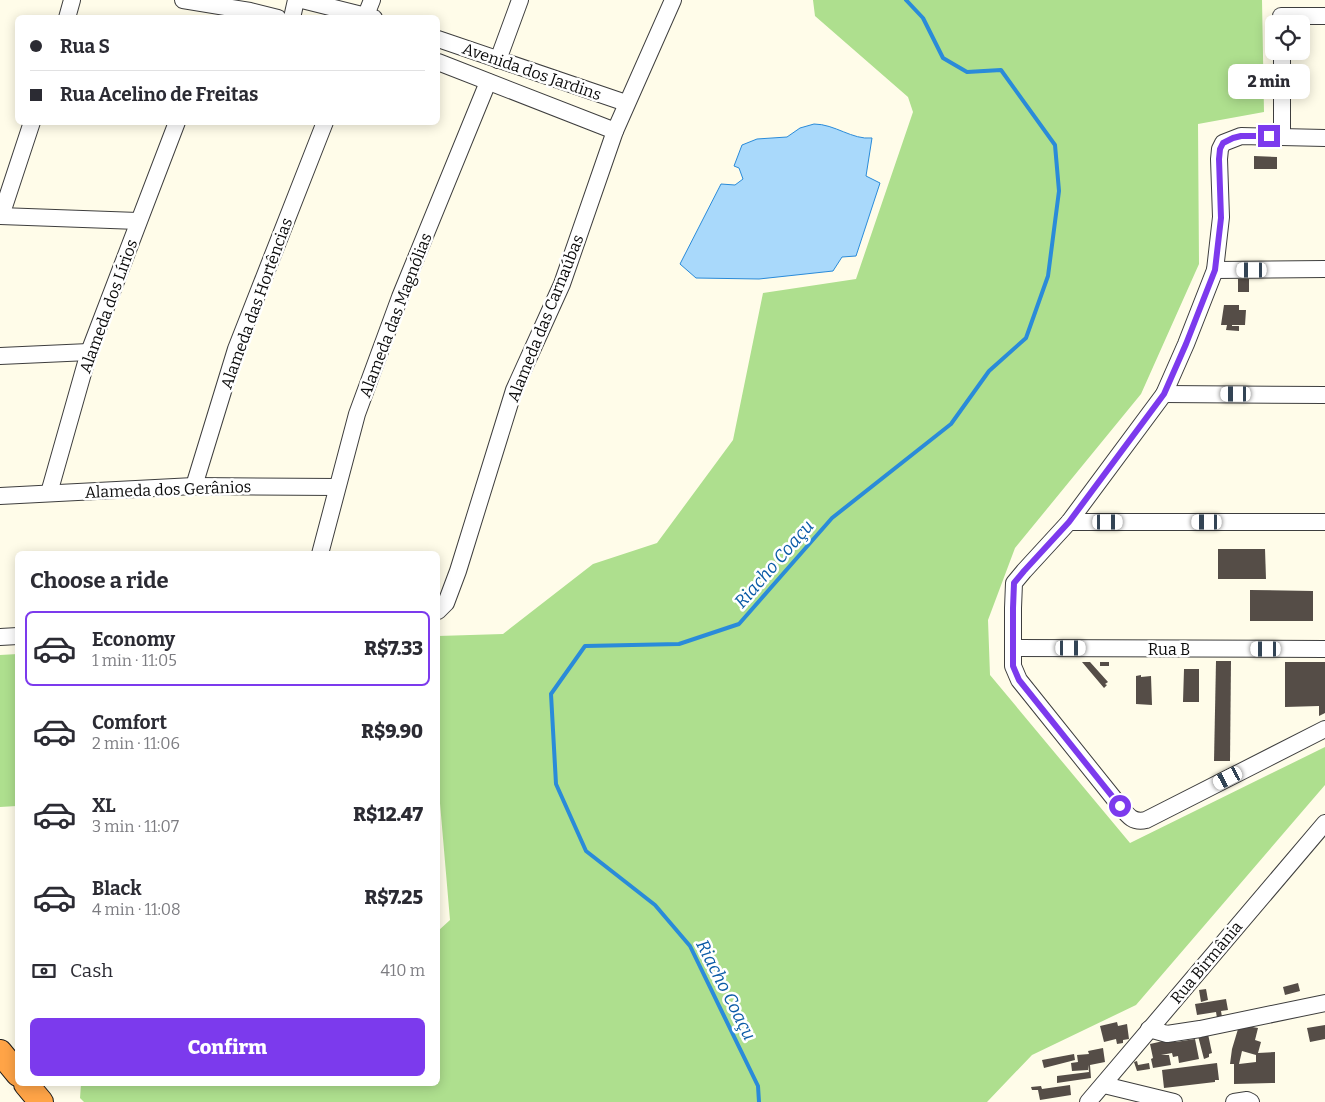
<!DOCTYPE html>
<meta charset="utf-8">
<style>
:root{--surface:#fff;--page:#f7f7f7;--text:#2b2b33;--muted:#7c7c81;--line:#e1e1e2;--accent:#7c3aed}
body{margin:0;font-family:Bitter,serif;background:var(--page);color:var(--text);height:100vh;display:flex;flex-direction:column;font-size:19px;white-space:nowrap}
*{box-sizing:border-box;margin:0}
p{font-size:16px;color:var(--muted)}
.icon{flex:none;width:28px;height:28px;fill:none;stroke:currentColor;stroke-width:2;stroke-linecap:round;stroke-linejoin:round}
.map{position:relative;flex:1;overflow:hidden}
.details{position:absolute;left:15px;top:551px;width:425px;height:535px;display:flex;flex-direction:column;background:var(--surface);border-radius:8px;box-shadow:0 2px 12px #0003}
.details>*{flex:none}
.hud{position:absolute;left:15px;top:15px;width:425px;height:110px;border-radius:8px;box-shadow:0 2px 12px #0003;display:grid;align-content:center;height:110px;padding:0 15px;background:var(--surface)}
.fabs{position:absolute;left:1265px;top:15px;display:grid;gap:10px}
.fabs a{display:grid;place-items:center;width:45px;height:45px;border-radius:8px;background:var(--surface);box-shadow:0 2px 12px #0003;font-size:25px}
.end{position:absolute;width:22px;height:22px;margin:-11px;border:6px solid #7c3aed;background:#fff;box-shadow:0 0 0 2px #fff}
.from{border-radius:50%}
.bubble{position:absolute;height:35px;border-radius:8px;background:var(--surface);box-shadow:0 2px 12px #0003;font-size:16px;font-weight:800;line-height:35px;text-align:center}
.car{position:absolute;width:15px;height:30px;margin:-15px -8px;border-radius:6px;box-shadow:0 0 4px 1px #0007;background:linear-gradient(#fff 24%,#345 0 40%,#fff 0 76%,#345 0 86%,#fff 0)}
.hud b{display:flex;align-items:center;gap:18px;height:48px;font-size:19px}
.hud b+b{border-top:1px solid var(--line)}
.hud i{width:12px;height:12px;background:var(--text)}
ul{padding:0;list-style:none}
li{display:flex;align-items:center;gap:15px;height:75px;margin:0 10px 8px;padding:0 5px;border:2px solid transparent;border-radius:8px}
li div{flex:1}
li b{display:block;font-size:19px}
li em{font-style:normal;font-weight:800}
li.current{border-color:var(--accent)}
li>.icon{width:45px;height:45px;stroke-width:1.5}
h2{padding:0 15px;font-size:22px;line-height:60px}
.pay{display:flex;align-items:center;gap:12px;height:55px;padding:0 15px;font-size:19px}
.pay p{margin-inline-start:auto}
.primary-button{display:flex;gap:10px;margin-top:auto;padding:10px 15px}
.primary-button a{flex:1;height:58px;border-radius:8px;background:var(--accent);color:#fff;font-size:20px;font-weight:800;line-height:58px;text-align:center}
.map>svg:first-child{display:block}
.forest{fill:#aedf8e}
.water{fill:#a9d9fb;stroke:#2a8bd9}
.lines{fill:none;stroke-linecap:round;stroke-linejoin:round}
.stream{stroke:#2a8bd9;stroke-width:4}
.building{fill:#554d47;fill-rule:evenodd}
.minor-casing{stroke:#3e3e3e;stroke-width:18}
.highway-casing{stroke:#1c1c1c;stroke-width:26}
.minor{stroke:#fff;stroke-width:16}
.highway{stroke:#ffa447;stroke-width:24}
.route{stroke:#7c3aed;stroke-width:6}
.labels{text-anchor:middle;stroke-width:5;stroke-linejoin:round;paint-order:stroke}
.street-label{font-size:16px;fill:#0b0b0b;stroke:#fff}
.water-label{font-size:18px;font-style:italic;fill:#0b5ba7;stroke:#fff}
</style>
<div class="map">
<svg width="1325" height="1102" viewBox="0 0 1325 1102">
<rect width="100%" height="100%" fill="#fffce9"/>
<g class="forest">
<path d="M 813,0 L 1262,0 L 1264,112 L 1198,124 L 1199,264 L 1141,394 L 1015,548 L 988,620 L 990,675 L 1130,843 L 1325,747 L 1325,785 L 1136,1005 L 1032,1055 L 987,1102 L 84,1102 L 80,1098 L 81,1084 L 438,1084 L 438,931 L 450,920 L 438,780 L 438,636 L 503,634 L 593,564 L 657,543 L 733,440 L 763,293 L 856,279 L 913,112 L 908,97 L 815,16 Z"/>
<path d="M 18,654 L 17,806 L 0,807 L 0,655 Z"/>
</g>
<path class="water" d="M 814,124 C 835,124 852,140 872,138 L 866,176 L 880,183 L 856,256 L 842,257 L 833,271 L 759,279 L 696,278 L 680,264 L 721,184 L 735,185 L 743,179 L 739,168 L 734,166 L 742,145 L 757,139 L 787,137 L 800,128 Z"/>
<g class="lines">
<path class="stream" d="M 759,1102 L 758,1086 L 690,946 L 655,905 L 586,851 L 556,784 L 551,694 L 585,646 L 679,644 L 739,624 L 832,518 L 951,424 L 989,371 L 1026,338 L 1048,276 L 1059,191 L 1055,145 L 1001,70 L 967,72 L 943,58 L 923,18 L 906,0"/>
</g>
<g class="building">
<path d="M 1254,156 L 1277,157 L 1277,169 L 1254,169 Z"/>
<rect x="1238" y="279" width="11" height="13"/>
<path d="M 1224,305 L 1239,305 L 1239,310 L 1246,310 L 1245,325 L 1232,325 L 1232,326 L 1239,326 L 1239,331 L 1226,330 L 1227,325 L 1221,325 Z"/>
<path d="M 1218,549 L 1265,549 L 1266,579 L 1218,579 Z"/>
<path d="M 1250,590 L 1313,591 L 1313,621 L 1250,621 Z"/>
<path d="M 1216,661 L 1231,661 L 1230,761 L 1214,761 Z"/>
<path d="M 1082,662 L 1090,662 L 1108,682 L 1105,684 L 1107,685 L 1104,688 Z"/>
<rect x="1100" y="662" width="9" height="4"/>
<path d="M 1285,662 L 1325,662 L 1325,713 L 1319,716 L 1319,706 L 1285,707 Z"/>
<path d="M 1184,669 L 1199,669 L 1199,702 L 1183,702 Z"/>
<path d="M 1141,675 L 1141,677 L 1151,676 L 1152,705 L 1136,704 L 1136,676 Z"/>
<path d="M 1298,983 L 1300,991 L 1285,995 L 1283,987 Z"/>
<path d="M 1206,989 L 1208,1000 L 1201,1002 L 1199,990 Z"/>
<path d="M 1226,999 L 1228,1010 L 1221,1011 L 1222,1017 L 1217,1018 L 1216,1012 L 1197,1015 L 1195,1004 Z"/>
<path d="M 1117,1022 L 1118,1026 L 1127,1024 L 1129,1039 L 1123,1040 L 1123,1043 L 1117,1044 L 1116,1039 L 1104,1042 L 1100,1026 Z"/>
<path d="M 1241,1025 L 1258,1028 L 1255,1040 L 1261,1042 L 1258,1053 L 1275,1052 L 1275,1083 L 1234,1084 L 1234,1064 L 1230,1064 L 1232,1049 L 1238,1029 L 1239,1030 ZM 1242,1051 L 1256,1055 L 1256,1062 L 1239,1064 Z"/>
<path d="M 1325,1025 L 1325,1039 L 1310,1042 L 1307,1028 Z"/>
<path d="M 1208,1034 L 1212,1053 L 1209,1054 L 1209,1057 L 1204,1059 L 1198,1036 Z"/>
<path d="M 1172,1039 L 1176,1042 L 1195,1039 L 1199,1059 L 1179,1063 L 1178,1056 L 1173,1057 L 1172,1053 L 1161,1055 L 1169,1055 L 1171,1065 L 1153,1068 L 1151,1059 L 1153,1058 L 1150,1044 Z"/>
<path d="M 1103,1048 L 1105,1062 L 1090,1065 L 1091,1078 L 1057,1083 L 1057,1076 L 1089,1072 L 1088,1065 L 1088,1070 L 1072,1071 L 1071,1063 L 1078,1062 L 1077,1055 L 1089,1054 L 1088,1051 Z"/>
<path d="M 1074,1054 L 1075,1060 L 1044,1068 L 1042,1060 Z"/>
<path d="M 1137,1061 L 1138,1065 L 1149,1063 L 1150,1069 L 1137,1071 L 1134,1062 Z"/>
<path d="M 1217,1063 L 1219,1080 L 1215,1080 L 1215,1082 L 1164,1088 L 1162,1070 Z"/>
<path d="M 1070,1085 L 1071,1095 L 1040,1100 L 1038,1090 L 1032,1090 L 1031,1087 L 1041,1086 L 1042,1089 Z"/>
</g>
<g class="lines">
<defs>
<g id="minor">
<path d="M 183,0 L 250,11 L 278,18"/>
<path d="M 302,0 L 374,18"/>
<path d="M 366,15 L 372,0"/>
<path d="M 1281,16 L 1325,16"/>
<path d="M 67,18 L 72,0"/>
<path d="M 292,18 L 296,0"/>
<path d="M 438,39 L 626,103"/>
<path d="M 1282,51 L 1282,136"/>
<path d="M 498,60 L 520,0"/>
<path d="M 438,62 L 615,131"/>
<path d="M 1325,138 L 1241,136 L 1223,143 L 1220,149 L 1219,159 L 1221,217 L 1215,270 L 1186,344 L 1164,394 L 1069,522 L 1024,571 L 1014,583 L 1013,608 L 1013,666 L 1019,680 L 1120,806 C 1128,816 1133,823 1146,820 L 1325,729"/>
<path d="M 0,216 L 138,221"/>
<path d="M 1,216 L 32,122"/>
<path d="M 1215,270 L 1325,269"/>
<path d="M 0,356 L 89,352"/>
<path d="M 1164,394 L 1325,395"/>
<path d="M 194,486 L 236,349 L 325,122"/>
<path d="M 49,493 L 89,352 L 177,122"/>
<path d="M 0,496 L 194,486 L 337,487"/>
<path d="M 1069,522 L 1325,522"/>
<path d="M 320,554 L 357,414 L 400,297 L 488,82"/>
<path d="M 438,611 L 446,603 L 458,571 L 514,390 L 562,284 L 615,131 L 673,0"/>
<path d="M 0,637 L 18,636"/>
<path d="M 1013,648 L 1325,649"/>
<path d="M 1149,1029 L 1167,1034 L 1200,1029 L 1325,1003"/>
<path d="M 1104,1085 L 1174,1102"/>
<path d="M 1088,1102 L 1325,823"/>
<path d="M 1234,1102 L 1247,1100 L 1251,1102"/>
</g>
<g id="highway">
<path d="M 0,1052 L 18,1074"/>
<path d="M 26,1084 L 41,1102"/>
</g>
</defs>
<use href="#minor" class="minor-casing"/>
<use href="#highway" class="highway-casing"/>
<use href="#minor" class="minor"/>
<use href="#highway" class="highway"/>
</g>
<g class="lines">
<path class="route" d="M 1120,806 L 1019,680 L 1013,666 L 1013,608 L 1014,583 L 1024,571 L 1069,522 L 1164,394 L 1186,344 L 1215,270 L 1221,218 L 1219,159 L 1220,149 L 1223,143 L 1233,138 L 1241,136 L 1269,136"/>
</g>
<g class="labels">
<g class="street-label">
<text transform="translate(532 71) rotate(19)" y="6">Avenida dos Jardins</text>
<text transform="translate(256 303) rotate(-70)" y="6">Alameda das Hortências</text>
<text transform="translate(108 306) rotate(-70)" y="6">Alameda dos Lírios</text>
<text transform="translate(395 315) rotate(-69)" y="6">Alameda das Magnólias</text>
<text transform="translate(545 318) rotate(-68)" y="6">Alameda das Carnaúbas</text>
<text transform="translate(168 489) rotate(-2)" y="6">Alameda dos Gerânios</text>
<text x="1169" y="655">Rua B</text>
<text transform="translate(1206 962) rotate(-50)" y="6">Rua Birmânia</text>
</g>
<g class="water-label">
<text transform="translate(774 564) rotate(-49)" y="6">Riacho Coaçu</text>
<text transform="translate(726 990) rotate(63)" y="6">Riacho Coaçu</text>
</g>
</g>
</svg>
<div class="fabs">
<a><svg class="icon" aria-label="locate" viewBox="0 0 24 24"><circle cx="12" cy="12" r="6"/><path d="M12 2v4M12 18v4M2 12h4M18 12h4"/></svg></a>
</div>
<i class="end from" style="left:1120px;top:806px"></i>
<i class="end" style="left:1269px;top:136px"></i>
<div class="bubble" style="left:1228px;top:64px;width:82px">2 min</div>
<i class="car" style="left:1252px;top:270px;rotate:270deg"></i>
<i class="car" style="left:1236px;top:394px;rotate:270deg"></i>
<i class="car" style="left:1108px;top:522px;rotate:90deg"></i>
<i class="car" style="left:1207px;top:522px;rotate:270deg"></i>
<i class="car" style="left:1071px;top:648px;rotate:90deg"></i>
<i class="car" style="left:1266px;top:649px;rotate:270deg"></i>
<i class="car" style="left:1228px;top:778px;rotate:243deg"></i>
<div class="hud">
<b><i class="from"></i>Rua S</b>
<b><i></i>Rua Acelino de Freitas</b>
</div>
<section class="details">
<h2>Choose a ride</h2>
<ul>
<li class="current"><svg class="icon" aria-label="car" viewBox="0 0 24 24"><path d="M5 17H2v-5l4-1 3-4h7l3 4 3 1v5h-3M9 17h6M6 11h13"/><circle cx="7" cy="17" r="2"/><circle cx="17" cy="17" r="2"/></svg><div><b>Economy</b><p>1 min · 11:05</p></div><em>R$7.33</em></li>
<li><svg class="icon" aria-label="car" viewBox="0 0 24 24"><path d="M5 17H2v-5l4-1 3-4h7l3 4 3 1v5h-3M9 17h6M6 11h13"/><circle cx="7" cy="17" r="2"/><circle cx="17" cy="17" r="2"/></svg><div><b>Comfort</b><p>2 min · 11:06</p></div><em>R$9.90</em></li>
<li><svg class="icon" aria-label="car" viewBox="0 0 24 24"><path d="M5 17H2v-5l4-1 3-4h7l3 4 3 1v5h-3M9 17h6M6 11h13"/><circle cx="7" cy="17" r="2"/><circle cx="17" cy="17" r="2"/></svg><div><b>XL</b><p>3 min · 11:07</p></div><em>R$12.47</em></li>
<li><svg class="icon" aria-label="car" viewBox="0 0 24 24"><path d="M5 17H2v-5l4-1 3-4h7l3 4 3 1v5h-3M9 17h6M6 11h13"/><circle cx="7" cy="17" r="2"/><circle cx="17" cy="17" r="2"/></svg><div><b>Black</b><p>4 min · 11:08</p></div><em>R$7.25</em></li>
</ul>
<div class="pay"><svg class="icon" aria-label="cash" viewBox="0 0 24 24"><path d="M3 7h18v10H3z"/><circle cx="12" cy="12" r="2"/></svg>Cash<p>410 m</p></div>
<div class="primary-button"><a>Confirm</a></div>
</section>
</div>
